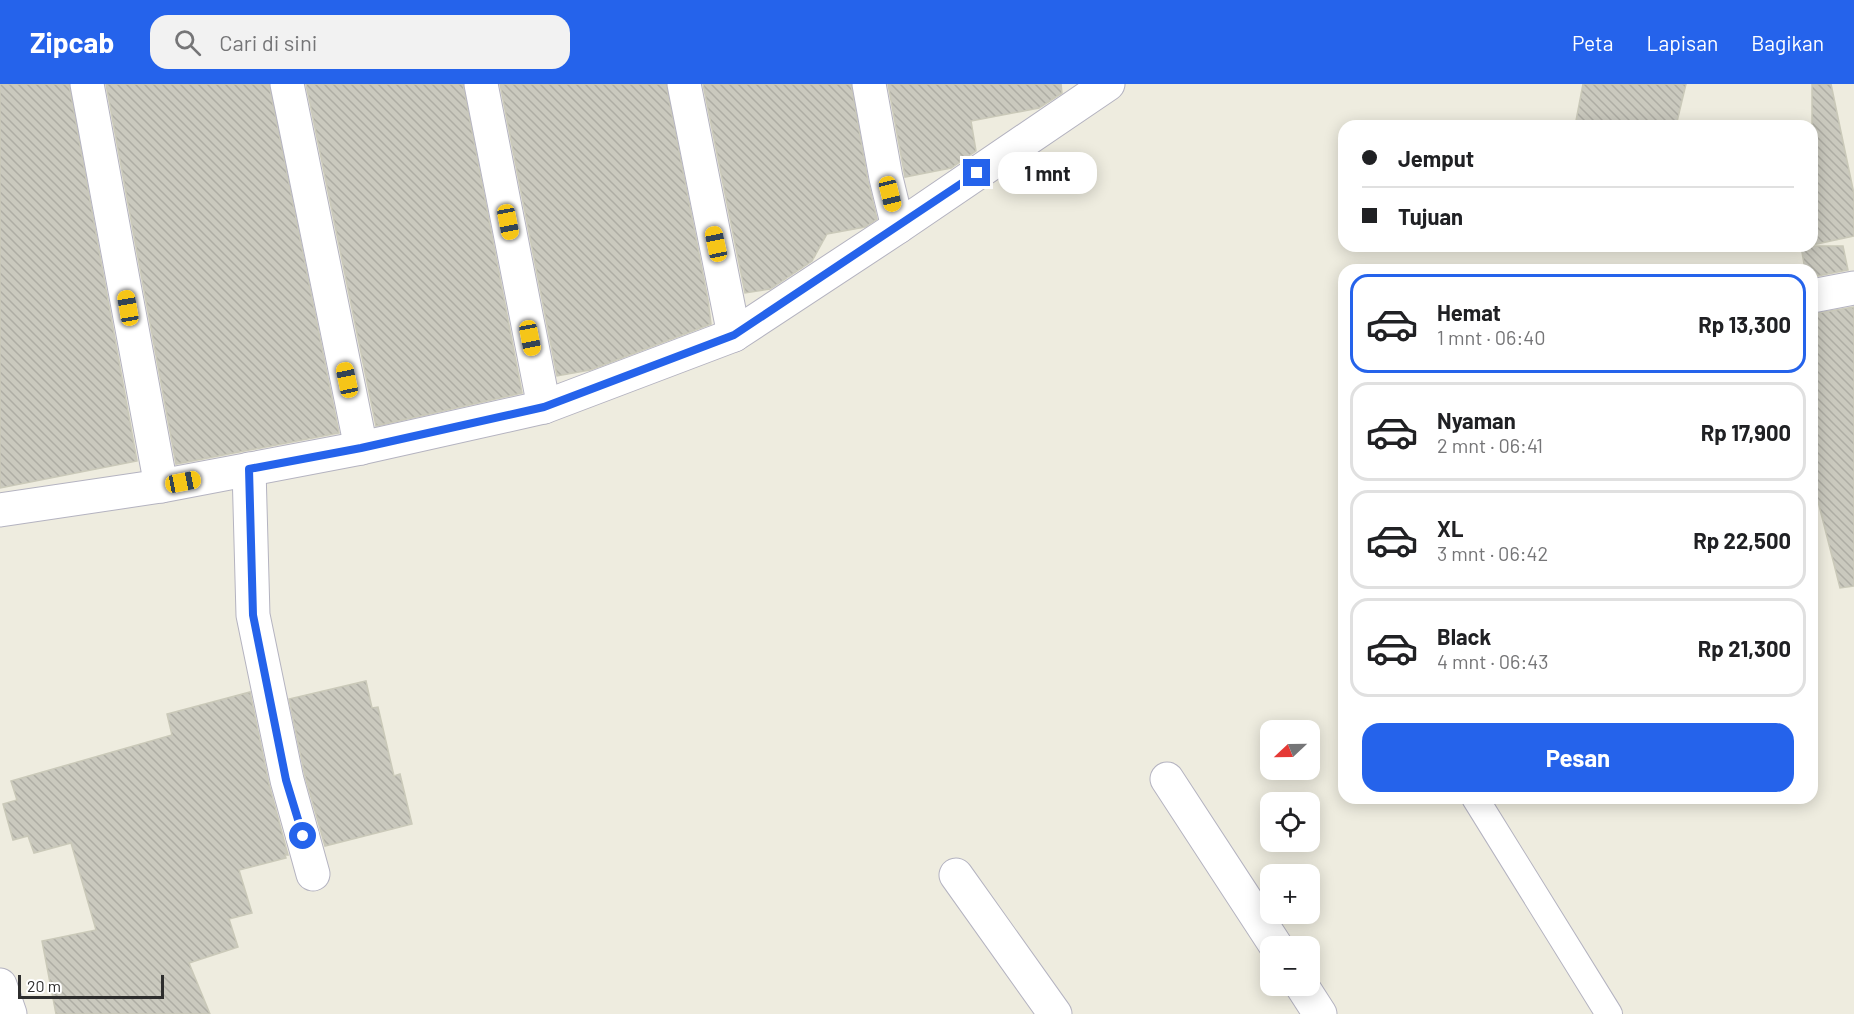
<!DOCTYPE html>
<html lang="id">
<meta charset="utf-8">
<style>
:root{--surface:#fff;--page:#f2f2f2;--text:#202124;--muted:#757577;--line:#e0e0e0;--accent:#2563eb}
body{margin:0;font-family:Barlow,sans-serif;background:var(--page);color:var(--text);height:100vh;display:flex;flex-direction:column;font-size:22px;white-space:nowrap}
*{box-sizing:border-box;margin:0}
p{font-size:20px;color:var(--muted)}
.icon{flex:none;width:33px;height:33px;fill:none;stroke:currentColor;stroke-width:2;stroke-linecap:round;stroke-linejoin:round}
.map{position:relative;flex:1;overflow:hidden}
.details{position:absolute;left:1338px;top:180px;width:480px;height:540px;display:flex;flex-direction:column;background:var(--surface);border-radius:18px;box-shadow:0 3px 15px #0003}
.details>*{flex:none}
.hud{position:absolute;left:1338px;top:36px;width:480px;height:132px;border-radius:18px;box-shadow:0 3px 15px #0003;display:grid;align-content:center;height:132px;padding:0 24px;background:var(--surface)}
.needle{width:39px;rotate:248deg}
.fabs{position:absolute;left:1260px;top:636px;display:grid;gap:12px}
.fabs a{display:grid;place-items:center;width:60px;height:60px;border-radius:12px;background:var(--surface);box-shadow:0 3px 15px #0003;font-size:30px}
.scale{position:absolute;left:18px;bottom:15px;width:146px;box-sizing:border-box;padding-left:6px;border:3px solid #2d2d2d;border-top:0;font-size:16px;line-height:21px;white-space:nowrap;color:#2d2d2d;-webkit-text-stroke:4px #fff;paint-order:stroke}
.end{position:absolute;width:27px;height:27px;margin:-14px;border:8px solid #2563eb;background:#fff;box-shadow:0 0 0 3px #fff}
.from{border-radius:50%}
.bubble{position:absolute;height:42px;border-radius:18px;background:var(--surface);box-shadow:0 3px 15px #0003;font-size:20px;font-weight:700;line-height:42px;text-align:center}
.car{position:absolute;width:18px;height:36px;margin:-18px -9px;border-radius:8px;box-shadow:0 0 4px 2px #0007;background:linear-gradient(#f5c518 24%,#345 0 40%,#f5c518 0 76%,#345 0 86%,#f5c518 0)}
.hud b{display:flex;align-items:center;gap:21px;height:57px;font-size:22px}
.hud b+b{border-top:2px solid var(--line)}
.hud i{width:15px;height:15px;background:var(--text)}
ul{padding:10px 0 0;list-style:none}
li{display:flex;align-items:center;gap:18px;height:99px;margin:0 12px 9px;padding:0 12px;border:3px solid var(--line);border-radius:18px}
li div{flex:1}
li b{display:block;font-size:22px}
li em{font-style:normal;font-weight:700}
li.selected{border-color:var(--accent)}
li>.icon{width:54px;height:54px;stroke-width:1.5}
.button{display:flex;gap:12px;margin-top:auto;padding:12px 24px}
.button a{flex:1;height:69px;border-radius:18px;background:var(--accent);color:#fff;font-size:24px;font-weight:700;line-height:69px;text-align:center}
header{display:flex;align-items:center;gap:36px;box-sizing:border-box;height:84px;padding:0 30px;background:var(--accent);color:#fff}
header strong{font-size:28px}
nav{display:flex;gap:33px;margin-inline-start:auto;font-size:21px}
.search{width:420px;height:54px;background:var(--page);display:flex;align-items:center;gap:15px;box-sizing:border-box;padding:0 21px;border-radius:18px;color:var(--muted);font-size:22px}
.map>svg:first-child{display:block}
.building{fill:url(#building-back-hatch);stroke:#cac9b9;stroke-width:1.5}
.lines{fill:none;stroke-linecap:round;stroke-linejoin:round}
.service-casing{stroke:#b4b3c0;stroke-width:28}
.minor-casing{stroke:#b4b3c0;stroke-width:35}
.service{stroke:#fff;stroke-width:26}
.minor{stroke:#fff;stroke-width:33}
.route{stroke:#2563eb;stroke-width:8}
</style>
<header>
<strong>Zipcab</strong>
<div class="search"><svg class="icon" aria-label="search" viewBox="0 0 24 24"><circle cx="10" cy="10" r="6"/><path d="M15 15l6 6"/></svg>Cari di sini</div>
<nav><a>Peta</a><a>Lapisan</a><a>Bagikan</a></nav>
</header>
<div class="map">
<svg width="1854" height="930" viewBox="0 0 1854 930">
<defs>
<pattern id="building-back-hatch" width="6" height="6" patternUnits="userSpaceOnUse" patternTransform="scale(1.5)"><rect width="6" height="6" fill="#cac9be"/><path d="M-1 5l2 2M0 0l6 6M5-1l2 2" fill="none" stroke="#aeada4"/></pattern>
</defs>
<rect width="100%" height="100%" fill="#eeecdf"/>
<g class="building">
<path d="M 0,0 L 69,0 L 137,377 L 0,404 Z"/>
<path d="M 106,0 L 269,0 L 339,349 L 176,380 Z"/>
<path d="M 306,0 L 463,0 L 522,309 L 376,342 Z"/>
<path d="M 500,0 L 666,0 L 708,216 L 711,240 L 590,286 L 557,292 Z"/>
<path d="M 703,0 L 851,0 L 868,97 L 877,135 L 865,143 L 827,150 L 812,177 L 770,205 L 745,209 Z"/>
<path d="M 888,0 L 1061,0 L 1062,9 L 1039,24 L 971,37 L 976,67 L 951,84 L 905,93 Z"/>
<path d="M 1583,0 L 1686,0 L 1676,42 L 1575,42 Z"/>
<path d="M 1812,0 L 1831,0 L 1854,110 L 1854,152 L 1812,161 Z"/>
<path d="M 1801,162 L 1843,162 L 1848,186 L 1812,193 L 1812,186 L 1805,186 Z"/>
<path d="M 1854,223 L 1854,502 L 1840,504 L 1812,394 L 1812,230 Z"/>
<path d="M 366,597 L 372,624 L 378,623 L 394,692 L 400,690 L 412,740 L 325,762 L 305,692 L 289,615 Z"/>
<path d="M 250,608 L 269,700 L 288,771 L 285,771 L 286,774 L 239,786 L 252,829 L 229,835 L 238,863 L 189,879 L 210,930 L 56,930 L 42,857 L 96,846 L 71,759 L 34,769 L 28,752 L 13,756 L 3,720 L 17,716 L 11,697 L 172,651 L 167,630 Z"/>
</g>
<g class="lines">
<defs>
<path id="service" d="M 1475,714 L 1609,930"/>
<g id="minor">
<path d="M 87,0 L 161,402"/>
<path d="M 287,0 L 361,364"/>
<path d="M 481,0 L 544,323"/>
<path d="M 684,0 L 734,251"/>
<path d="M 869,0 L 886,94 L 898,143"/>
<path d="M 1812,212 L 1854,204"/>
<path d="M 249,385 L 253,531 L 287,696 L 313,790"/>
<path d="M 0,426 L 161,402 L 361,364 L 544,323 L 734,251 L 898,143 L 1108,0"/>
<path d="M 1167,695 L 1276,862"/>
<path d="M 956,791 L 1055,930"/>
<path d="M 0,901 L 10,930"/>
<path d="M 1302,902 L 1320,930"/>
</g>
</defs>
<use href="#service" class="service-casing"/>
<use href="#minor" class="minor-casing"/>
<use href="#service" class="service"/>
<use href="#minor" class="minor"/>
</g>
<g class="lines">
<path class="route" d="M 303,752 L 286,696 L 253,531 L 249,385 L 361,364 L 544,323 L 734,251 L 977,89"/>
</g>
</svg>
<div class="fabs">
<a><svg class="needle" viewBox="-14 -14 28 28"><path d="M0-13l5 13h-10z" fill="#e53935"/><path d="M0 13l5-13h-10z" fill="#757577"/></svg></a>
<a><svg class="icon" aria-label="locate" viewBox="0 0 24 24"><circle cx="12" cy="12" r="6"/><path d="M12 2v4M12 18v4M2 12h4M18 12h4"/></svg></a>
<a>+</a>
<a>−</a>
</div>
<div class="scale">20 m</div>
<i class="end from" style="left:303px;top:752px"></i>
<i class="end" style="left:977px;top:89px"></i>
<div class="bubble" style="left:998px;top:68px;width:99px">1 mnt</div>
<i class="car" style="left:890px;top:110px;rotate:166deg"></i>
<i class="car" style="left:508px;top:138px;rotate:169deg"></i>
<i class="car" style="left:716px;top:160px;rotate:348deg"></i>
<i class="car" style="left:128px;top:224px;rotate:350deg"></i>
<i class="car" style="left:530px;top:254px;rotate:169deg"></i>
<i class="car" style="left:347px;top:296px;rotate:348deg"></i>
<i class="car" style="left:183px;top:398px;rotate:79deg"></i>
<div class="hud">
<b><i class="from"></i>Jemput</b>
<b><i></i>Tujuan</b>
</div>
<section class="details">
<ul>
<li class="selected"><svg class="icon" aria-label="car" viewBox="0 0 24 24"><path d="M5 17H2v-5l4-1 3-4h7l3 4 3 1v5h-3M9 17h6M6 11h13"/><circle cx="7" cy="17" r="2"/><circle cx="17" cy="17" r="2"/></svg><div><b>Hemat</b><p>1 mnt · 06:40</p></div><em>Rp 13,300</em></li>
<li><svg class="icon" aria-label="car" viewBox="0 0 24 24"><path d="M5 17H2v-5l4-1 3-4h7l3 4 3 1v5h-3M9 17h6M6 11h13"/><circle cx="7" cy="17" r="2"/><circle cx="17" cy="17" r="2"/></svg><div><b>Nyaman</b><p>2 mnt · 06:41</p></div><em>Rp 17,900</em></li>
<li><svg class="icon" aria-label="car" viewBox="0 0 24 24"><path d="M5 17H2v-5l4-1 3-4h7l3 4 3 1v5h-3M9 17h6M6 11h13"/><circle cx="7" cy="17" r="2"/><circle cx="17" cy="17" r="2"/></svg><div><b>XL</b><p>3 mnt · 06:42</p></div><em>Rp 22,500</em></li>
<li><svg class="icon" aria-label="car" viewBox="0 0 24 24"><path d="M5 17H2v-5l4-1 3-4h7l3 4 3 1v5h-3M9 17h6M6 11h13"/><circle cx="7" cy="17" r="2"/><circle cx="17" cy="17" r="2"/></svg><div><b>Black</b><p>4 mnt · 06:43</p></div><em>Rp 21,300</em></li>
</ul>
<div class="button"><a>Pesan</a></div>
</section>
</div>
